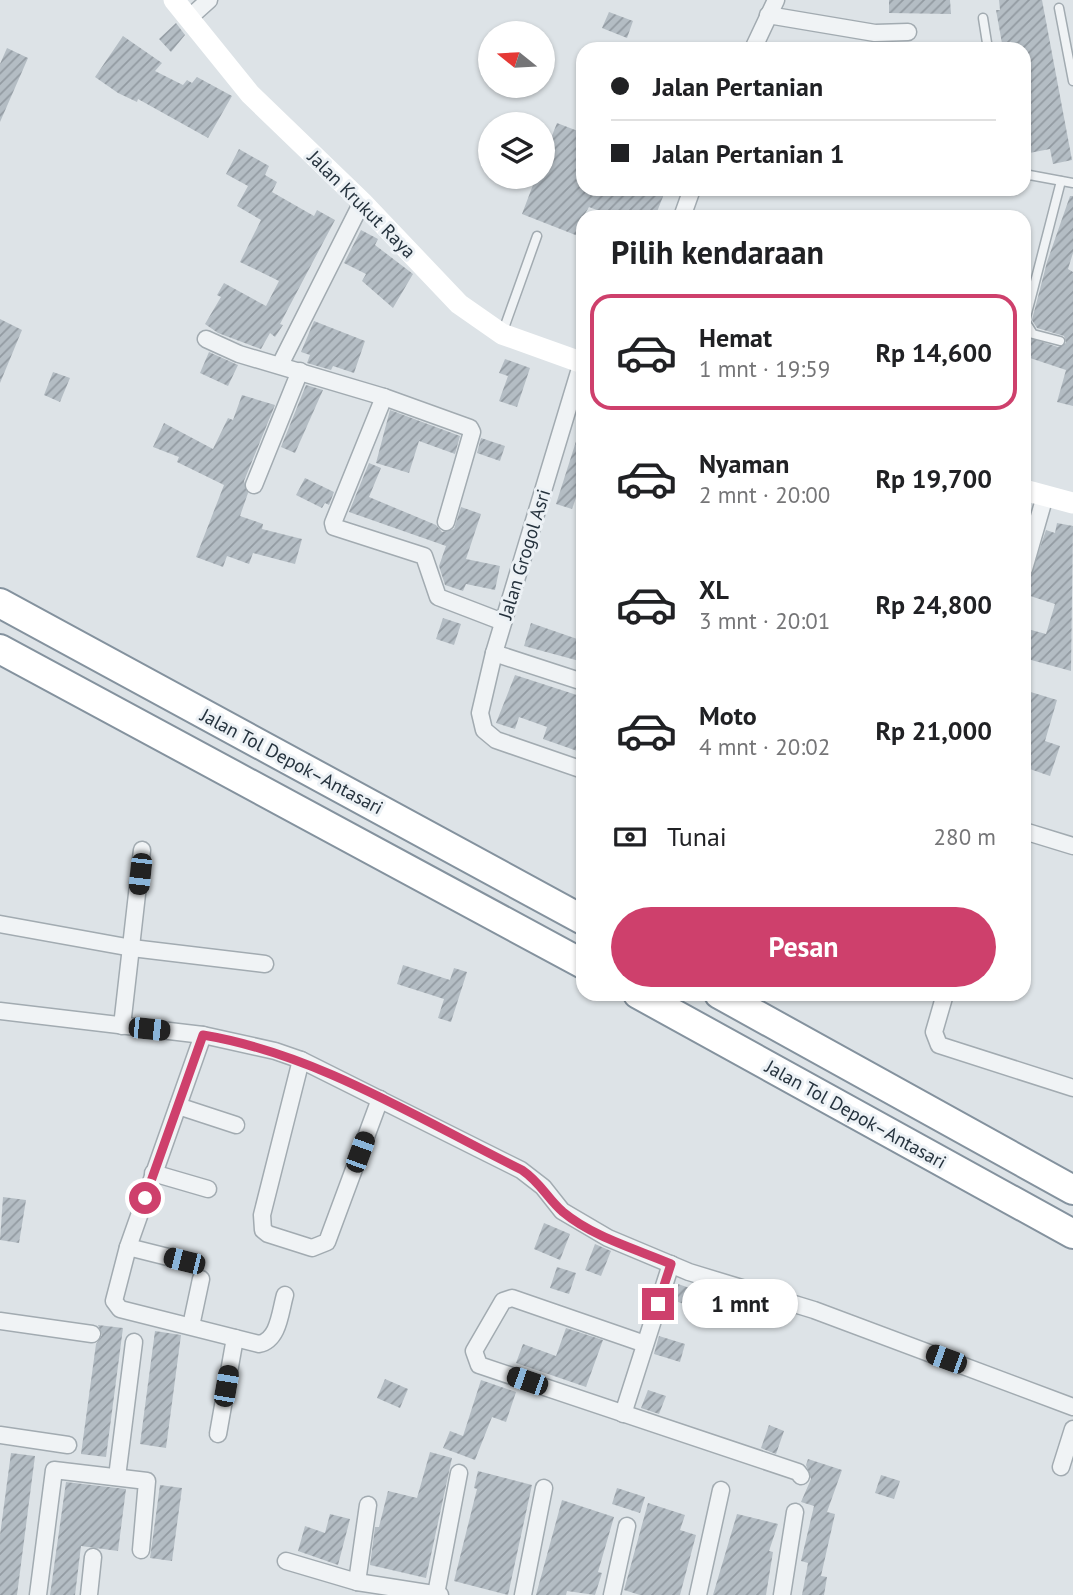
<!DOCTYPE html>
<html lang="id">
<meta charset="utf-8">
<style>
:root{--surface:#fff;--page:#f2f2f2;--text:#202124;--muted:#757577;--line:#e0e0e0;--accent:#ce406c}
body{margin:0;font-family:"PT Sans",sans-serif;background:var(--page);color:var(--text);height:100vh;display:flex;flex-direction:column;font-size:26px;white-space:nowrap}
*{box-sizing:border-box;margin:0}
p{font-size:23px;color:var(--muted)}
.icon{flex:none;width:38px;height:38px;fill:none;stroke:currentColor;stroke-width:2;stroke-linecap:round;stroke-linejoin:round}
.map{position:relative;flex:1;overflow:hidden}
.details{position:absolute;left:576px;top:210px;width:455px;height:791px;display:flex;flex-direction:column;background:var(--surface);border-radius:21px;box-shadow:0 2px 5px #0004}
.details>*{flex:none}
.top-card{position:absolute;left:576px;top:42px;width:455px;height:154px;border-radius:21px;box-shadow:0 2px 5px #0004;display:grid;align-content:center;height:154px;padding:0 35px;background:var(--surface)}
.needle{width:46px;rotate:288deg}
.buttons{position:absolute;left:478px;top:21px;display:grid;gap:14px}
.buttons a{display:grid;place-items:center;width:77px;height:77px;border-radius:50%;background:var(--surface);box-shadow:0 2px 5px #0004;font-size:35px}
.end{position:absolute;width:32px;height:32px;margin:-16px;border:9px solid #ce406c;background:#fff;box-shadow:0 0 0 4px #fff}
.from{border-radius:50%}
.bubble{position:absolute;height:49px;border-radius:24px;background:var(--surface);box-shadow:0 2px 5px #0004;font-size:23px;font-weight:700;line-height:49px;text-align:center}
.car{position:absolute;width:21px;height:42px;margin:-21px -10px;border-radius:9px;box-shadow:0 0 5px 2px #0007;background:linear-gradient(#222 24%,#8ab4d8 0 40%,#222 0 76%,#8ab4d8 0 86%,#222 0)}
.top-card b{display:flex;align-items:center;gap:24px;height:66px;font-size:26px}
.top-card b+b{border-top:2px solid var(--line)}
.top-card i{width:18px;height:18px;background:var(--text)}
ul{padding:0;list-style:none}
li{display:flex;align-items:center;gap:21px;height:116px;margin:0 14px 10px;padding:0 21px;border:4px solid transparent;border-radius:21px}
li div{flex:1}
li b{display:block;font-size:26px}
li em{font-style:normal;font-weight:700}
li.active{border-color:var(--accent)}
li>.icon{width:63px;height:63px;stroke-width:1.5}
h2{padding:0 35px;font-size:32px;line-height:84px}
.pay{display:flex;align-items:center;gap:18px;height:77px;padding:0 35px;font-size:26px}
.pay p{margin-inline-start:auto}
.button{display:flex;gap:14px;margin-top:auto;padding:14px 35px}
.button a{flex:1;height:80px;border-radius:42px;background:var(--accent);color:#fff;font-size:28px;font-weight:700;line-height:80px;text-align:center}
.map>svg:first-child{display:block}
.building{fill:url(#building-hatch)}
.lines{fill:none;stroke-linecap:round;stroke-linejoin:round}
.lane-casing{stroke:#a2abb1;stroke-width:11}
.street-casing{stroke:#a2abb1;stroke-width:19}
.highway-casing{stroke:#84929e;stroke-width:32}
.lane{stroke:#f0f3f5;stroke-width:8}
.street{stroke:#f0f3f5;stroke-width:16}
.secondary{stroke:#fff;stroke-width:21}
.highway{stroke:#fff;stroke-width:28}
.route{stroke:#ce406c;stroke-width:9}
.labels{text-anchor:middle;stroke-width:6;stroke-linejoin:round;paint-order:stroke}
.street-label{font-size:19px;fill:#26333e;stroke:#ecf1f5}
</style>
<div class="map">
<svg width="1073" height="1595" viewBox="0 0 1073 1595">
<defs>
<pattern id="building-hatch" width="6" height="6" patternUnits="userSpaceOnUse" patternTransform="scale(1.75)"><rect width="6" height="6" fill="#b4bdc4"/><path d="M-1 1l2-2M0 6l6-6M5 7l2-2" fill="none" stroke="#929aa1"/></pattern>
</defs>
<rect width="100%" height="100%" fill="#dde3e7"/>
<g class="building">
<path d="M 889,0 L 950,0 L 951,14 L 889,13 Z"/>
<path d="M 999,0 L 1042,0 L 1072,160 L 1053,164 L 1050,149 L 1024,154 L 1024,49 L 1003,49 L 996,10 L 1000,10 Z"/>
<path d="M 609,12 L 633,21 L 627,38 L 602,28 Z"/>
<path d="M 176,23 L 185,35 L 171,52 L 159,39 Z"/>
<path d="M 123,36 L 162,63 L 155,71 L 183,85 L 187,80 L 192,83 L 197,77 L 232,96 L 208,138 L 138,99 L 137,102 L 118,93 L 95,77 Z"/>
<path d="M 7,48 L 28,58 L 0,122 L 0,64 Z"/>
<path d="M 557,123 L 583,133 L 583,189 L 650,189 L 664,194 L 655,217 L 615,217 L 589,207 L 583,217 L 578,236 L 522,214 L 536,177 L 542,177 L 542,161 Z"/>
<path d="M 239,149 L 269,166 L 265,175 L 277,182 L 272,192 L 314,216 L 317,210 L 335,220 L 280,324 L 283,325 L 275,337 L 270,333 L 261,349 L 218,333 L 205,324 L 221,297 L 217,295 L 224,283 L 266,306 L 279,281 L 240,262 L 261,220 L 237,206 L 248,186 L 226,174 Z"/>
<path d="M 1070,196 L 1073,196 L 1073,253 L 1068,269 L 1073,272 L 1073,406 L 1057,402 L 1066,370 L 1024,356 L 1024,336 L 1058,347 L 1066,343 L 1064,336 L 1037,328 L 1032,320 L 1047,262 Z"/>
<path d="M 361,230 L 378,239 L 375,245 L 413,274 L 393,308 L 362,281 L 366,274 L 344,263 Z"/>
<path d="M 0,319 L 22,330 L 0,383 Z"/>
<path d="M 314,321 L 365,341 L 354,373 L 333,366 L 331,370 L 307,363 L 310,355 L 301,352 Z"/>
<path d="M 209,352 L 238,365 L 228,386 L 200,373 Z"/>
<path d="M 505,359 L 530,368 L 517,407 L 499,401 L 508,376 L 499,373 Z"/>
<path d="M 53,372 L 70,378 L 60,402 L 44,395 Z"/>
<path d="M 306,385 L 323,390 L 295,453 L 281,447 Z"/>
<path d="M 242,395 L 275,405 L 244,481 L 248,493 L 240,516 L 263,524 L 262,529 L 302,539 L 295,564 L 253,553 L 249,564 L 227,556 L 223,567 L 196,557 L 224,485 L 177,462 L 179,457 L 153,447 L 164,423 L 213,449 L 228,418 L 233,420 Z"/>
<path d="M 390,410 L 460,436 L 455,454 L 419,441 L 409,473 L 376,463 Z"/>
<path d="M 580,429 L 583,429 L 583,478 L 572,509 L 556,504 Z"/>
<path d="M 481,438 L 505,446 L 500,461 L 477,453 Z"/>
<path d="M 369,463 L 381,468 L 369,497 L 436,525 L 442,532 L 454,529 L 461,507 L 481,514 L 466,559 L 500,566 L 495,590 L 466,584 L 463,591 L 445,585 L 439,566 L 446,546 L 349,512 Z"/>
<path d="M 305,478 L 334,492 L 329,505 L 325,503 L 322,508 L 296,495 Z"/>
<path d="M 1057,523 L 1073,526 L 1071,671 L 1024,658 L 1024,628 L 1046,634 L 1055,604 L 1024,594 L 1046,530 L 1055,533 Z"/>
<path d="M 443,618 L 461,624 L 454,645 L 436,639 Z"/>
<path d="M 531,623 L 583,641 L 583,662 L 524,646 Z"/>
<path d="M 515,675 L 583,697 L 583,753 L 543,739 L 547,727 L 519,717 L 515,729 L 496,723 Z"/>
<path d="M 1024,690 L 1057,700 L 1045,741 L 1060,746 L 1050,776 L 1024,767 Z"/>
<path d="M 403,965 L 450,980 L 454,968 L 467,972 L 451,1022 L 438,1018 L 444,999 L 397,984 Z"/>
<path d="M 3,1197 L 26,1200 L 19,1243 L 0,1240 Z"/>
<path d="M 544,1223 L 570,1234 L 560,1260 L 534,1249 Z"/>
<path d="M 595,1244 L 611,1251 L 601,1276 L 585,1270 Z"/>
<path d="M 557,1267 L 576,1273 L 569,1294 L 550,1288 Z"/>
<path d="M 678,1284 L 707,1294 L 702,1310 L 672,1300 Z"/>
<path d="M 98,1325 L 123,1328 L 106,1457 L 81,1454 L 96,1344 L 102,1335 Z"/>
<path d="M 566,1328 L 603,1340 L 586,1387 L 516,1363 L 523,1344 L 556,1356 Z"/>
<path d="M 155,1331 L 181,1335 L 166,1448 L 140,1444 Z"/>
<path d="M 659,1336 L 685,1344 L 680,1362 L 654,1354 Z"/>
<path d="M 385,1379 L 408,1389 L 400,1408 L 377,1398 Z"/>
<path d="M 481,1380 L 516,1392 L 506,1422 L 492,1417 L 475,1460 L 443,1448 L 450,1431 L 463,1436 Z"/>
<path d="M 648,1390 L 666,1396 L 659,1414 L 641,1408 Z"/>
<path d="M 769,1425 L 784,1431 L 776,1454 L 761,1448 Z"/>
<path d="M 430,1452 L 452,1458 L 426,1578 L 370,1565 L 375,1527 L 379,1527 L 388,1491 L 417,1498 Z"/>
<path d="M 11,1453 L 35,1456 L 17,1595 L 0,1595 L 0,1535 Z"/>
<path d="M 808,1459 L 842,1470 L 827,1512 L 835,1514 L 821,1576 L 827,1577 L 824,1595 L 802,1595 L 808,1563 L 801,1561 L 814,1506 L 801,1502 L 811,1479 L 806,1465 Z"/>
<path d="M 478,1471 L 532,1485 L 508,1595 L 454,1581 L 477,1489 L 474,1488 Z"/>
<path d="M 881,1475 L 900,1481 L 894,1499 L 875,1493 Z"/>
<path d="M 66,1482 L 126,1489 L 118,1551 L 81,1546 L 75,1595 L 50,1595 Z"/>
<path d="M 160,1485 L 182,1488 L 172,1561 L 150,1558 Z"/>
<path d="M 617,1488 L 645,1497 L 640,1513 L 612,1504 Z"/>
<path d="M 562,1500 L 614,1517 L 598,1572 L 602,1573 L 595,1595 L 567,1591 L 566,1595 L 536,1595 Z"/>
<path d="M 648,1503 L 685,1515 L 680,1530 L 696,1535 L 680,1595 L 640,1595 L 624,1590 Z"/>
<path d="M 330,1514 L 350,1519 L 338,1565 L 298,1551 L 305,1526 L 325,1533 Z"/>
<path d="M 737,1514 L 778,1524 L 769,1551 L 773,1552 L 766,1595 L 713,1595 Z"/>
</g>
<g class="lines">
<defs>
<g id="lane">
<path d="M 1059,8 L 1073,81"/>
<path d="M 983,18 L 988,49"/>
<path d="M 1024,174 L 1073,183"/>
<path d="M 503,331 L 537,236"/>
<path d="M 1060,341 L 1033,334 L 1025,321 L 1061,181"/>
</g>
<g id="street">
<path d="M 768,15 L 875,33 L 908,32"/>
<path d="M 189,18 L 209,0"/>
<path d="M 753,49 L 776,0"/>
<path d="M 682,217 L 692,189"/>
<path d="M 206,339 L 239,354 L 384,397 L 470,428 L 472,432 L 446,522"/>
<path d="M 582,362 L 494,653 L 480,713 L 484,730 L 496,740 L 583,770"/>
<path d="M 280,365 L 362,202"/>
<path d="M 384,397 L 333,523 L 334,527 L 424,556 L 438,597 L 503,622"/>
<path d="M 254,485 L 300,371"/>
<path d="M 1024,569 L 1045,496"/>
<path d="M 494,653 L 583,682"/>
<path d="M 1024,831 L 1073,846"/>
<path d="M 0,924 L 132,948 L 265,964"/>
<path d="M 945,994 L 934,1032 L 939,1045 L 1073,1088"/>
<path d="M 0,1011 L 203,1035 L 275,1051 L 301,1060 L 521,1170 L 543,1187 L 562,1211 L 608,1238 L 689,1272 L 814,1310 L 1073,1407"/>
<path d="M 122,1026 L 142,850"/>
<path d="M 203,1035 L 128,1247 L 114,1301 L 120,1309 L 259,1344 C 279,1340 280,1312 285,1295"/>
<path d="M 301,1060 L 262,1215 L 263,1230 L 268,1234 L 312,1248 L 327,1242 L 380,1099"/>
<path d="M 178,1106 L 236,1125"/>
<path d="M 153,1173 L 208,1189"/>
<path d="M 128,1247 L 184,1261"/>
<path d="M 0,1321 L 92,1334"/>
<path d="M 191,1326 L 201,1279"/>
<path d="M 645,1344 L 512,1298 L 503,1301 L 474,1351 L 479,1365 L 798,1472 L 801,1476"/>
<path d="M 623,1414 L 671,1264"/>
<path d="M 218,1434 L 235,1338"/>
<path d="M 0,1435 L 68,1445"/>
<path d="M 1061,1467 L 1073,1429"/>
<path d="M 117,1477 L 134,1342"/>
<path d="M 286,1561 L 357,1582 L 440,1595"/>
<path d="M 357,1582 L 368,1505"/>
<path d="M 436,1594 L 459,1473"/>
<path d="M 38,1595 L 54,1470 L 147,1481 L 141,1550"/>
<path d="M 89,1595 L 93,1557"/>
<path d="M 523,1595 L 544,1488"/>
<path d="M 612,1595 L 627,1526"/>
<path d="M 698,1595 L 721,1490"/>
<path d="M 782,1595 L 795,1512"/>
</g>
<g id="highway">
<path d="M 0,603 L 583,920"/>
<path d="M 0,649 L 583,964"/>
<path d="M 638,994 L 1073,1234"/>
<path d="M 719,994 L 1073,1190"/>
</g>
</defs>
<use href="#lane" class="lane-casing"/>
<use href="#street" class="street-casing"/>
<use href="#highway" class="highway-casing"/>
<use href="#lane" class="lane"/>
<use href="#street" class="street"/>
<g class="secondary">
<path d="M 174,0 L 250,94 L 362,202 L 459,304 L 502,334 L 583,363"/>
<path d="M 1024,490 L 1073,503"/>
</g>
<use href="#highway" class="highway"/>
</g>
<g class="lines">
<path class="route" d="M 145,1198 L 203,1035 C 317,1054 419,1119 522,1170 C 541,1183 547,1198 563,1212 C 593,1237 636,1249 671,1264 L 658,1304"/>
</g>
<g class="labels">
<g class="street-label">
<text transform="translate(362 204) rotate(45)" y="7">Jalan Krukut Raya</text>
<text transform="translate(524 554) rotate(-73)" y="7">Jalan Grogol Asri</text>
<text transform="translate(292 761) rotate(28)" y="7">Jalan Tol Depok–Antasari</text>
<text transform="translate(856 1114) rotate(29)" y="7">Jalan Tol Depok–Antasari</text>
</g>
</g>
</svg>
<div class="buttons">
<a><svg class="needle" viewBox="-14 -14 28 28"><path d="M0-13l5 13h-10z" fill="#e53935"/><path d="M0 13l5-13h-10z" fill="#757577"/></svg></a>
<a><svg class="icon" aria-label="layers" viewBox="0 0 24 24"><path d="M12 4l9 5-9 5-9-5zM3 14l9 5 9-5"/></svg></a>
</div>
<i class="end from" style="left:145px;top:1198px"></i>
<i class="end" style="left:658px;top:1304px"></i>
<div class="bubble" style="left:682px;top:1279px;width:116px">1 mnt</div>
<i class="car" style="left:140px;top:874px;rotate:186deg"></i>
<i class="car" style="left:149px;top:1029px;rotate:96deg"></i>
<i class="car" style="left:360px;top:1152px;rotate:20deg"></i>
<i class="car" style="left:184px;top:1261px;rotate:284deg"></i>
<i class="car" style="left:946px;top:1359px;rotate:290deg"></i>
<i class="car" style="left:527px;top:1381px;rotate:289deg"></i>
<i class="car" style="left:226px;top:1386px;rotate:10deg"></i>
<div class="top-card">
<b><i class="from"></i>Jalan Pertanian</b>
<b><i></i>Jalan Pertanian 1</b>
</div>
<section class="details">
<h2>Pilih kendaraan</h2>
<ul>
<li class="active"><svg class="icon" aria-label="car" viewBox="0 0 24 24"><path d="M5 17H2v-5l4-1 3-4h7l3 4 3 1v5h-3M9 17h6M6 11h13"/><circle cx="7" cy="17" r="2"/><circle cx="17" cy="17" r="2"/></svg><div><b>Hemat</b><p>1 mnt · 19:59</p></div><em>Rp 14,600</em></li>
<li><svg class="icon" aria-label="car" viewBox="0 0 24 24"><path d="M5 17H2v-5l4-1 3-4h7l3 4 3 1v5h-3M9 17h6M6 11h13"/><circle cx="7" cy="17" r="2"/><circle cx="17" cy="17" r="2"/></svg><div><b>Nyaman</b><p>2 mnt · 20:00</p></div><em>Rp 19,700</em></li>
<li><svg class="icon" aria-label="car" viewBox="0 0 24 24"><path d="M5 17H2v-5l4-1 3-4h7l3 4 3 1v5h-3M9 17h6M6 11h13"/><circle cx="7" cy="17" r="2"/><circle cx="17" cy="17" r="2"/></svg><div><b>XL</b><p>3 mnt · 20:01</p></div><em>Rp 24,800</em></li>
<li><svg class="icon" aria-label="car" viewBox="0 0 24 24"><path d="M5 17H2v-5l4-1 3-4h7l3 4 3 1v5h-3M9 17h6M6 11h13"/><circle cx="7" cy="17" r="2"/><circle cx="17" cy="17" r="2"/></svg><div><b>Moto</b><p>4 mnt · 20:02</p></div><em>Rp 21,000</em></li>
</ul>
<div class="pay"><svg class="icon" aria-label="cash" viewBox="0 0 24 24"><path d="M3 7h18v10H3z"/><circle cx="12" cy="12" r="2"/></svg>Tunai<p>280 m</p></div>
<div class="button"><a>Pesan</a></div>
</section>
</div>
